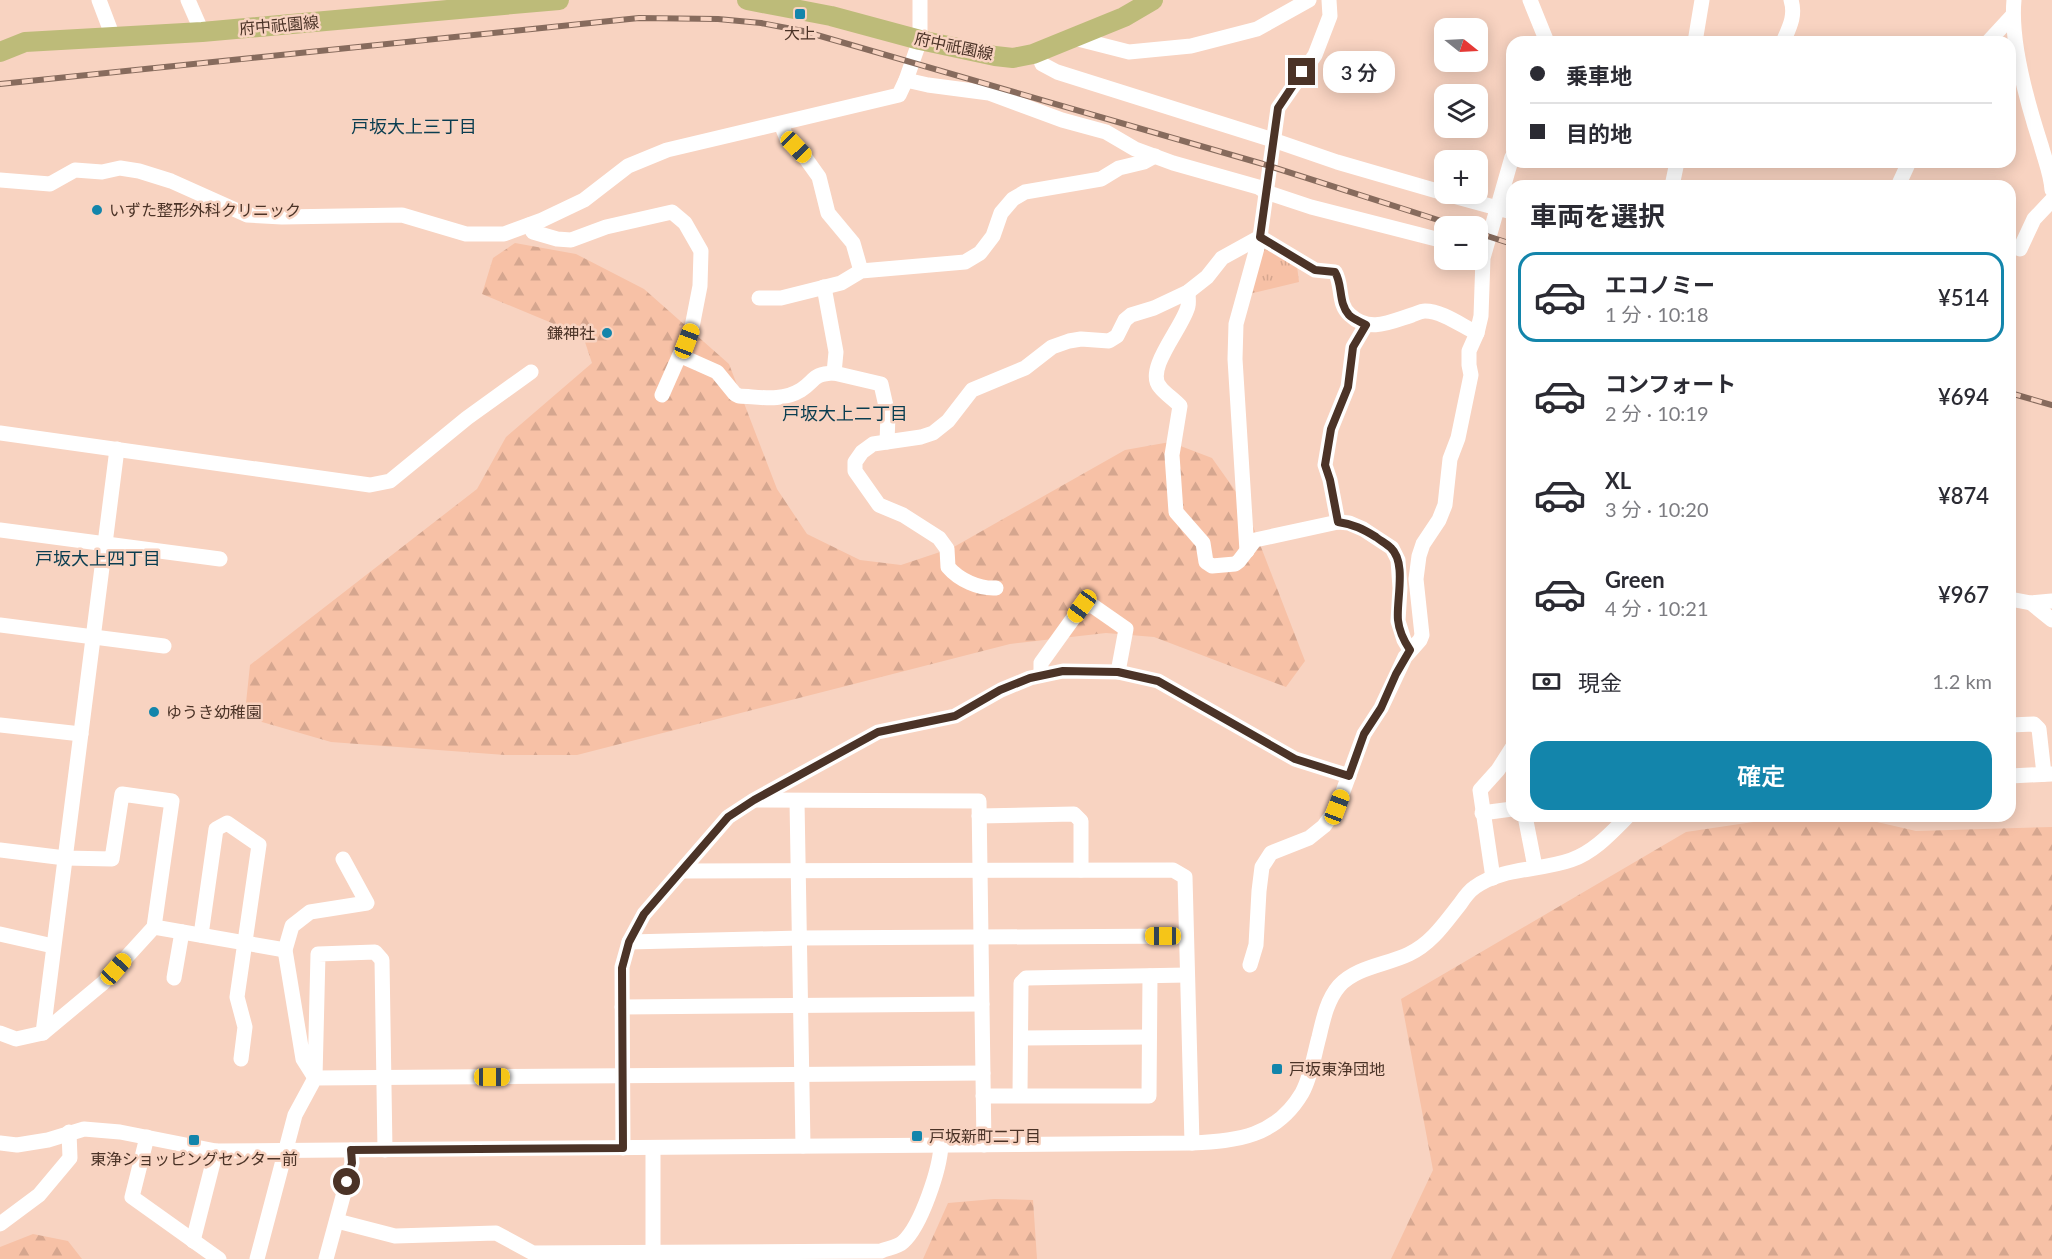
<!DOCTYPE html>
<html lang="ja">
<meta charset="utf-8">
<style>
:root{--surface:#fff;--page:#f7f7f7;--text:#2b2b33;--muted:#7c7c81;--line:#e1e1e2;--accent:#1385ab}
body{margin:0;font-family:Lato,"Noto Sans JP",sans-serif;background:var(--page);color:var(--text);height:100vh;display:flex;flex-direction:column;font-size:22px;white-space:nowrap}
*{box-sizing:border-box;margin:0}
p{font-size:20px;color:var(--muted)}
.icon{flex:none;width:33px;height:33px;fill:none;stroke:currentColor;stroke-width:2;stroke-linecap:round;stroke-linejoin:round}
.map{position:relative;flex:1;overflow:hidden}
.details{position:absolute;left:1506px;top:180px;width:510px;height:642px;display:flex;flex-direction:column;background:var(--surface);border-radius:18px;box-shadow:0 3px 15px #0003}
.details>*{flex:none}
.banner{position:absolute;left:1506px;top:36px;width:510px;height:132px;border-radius:18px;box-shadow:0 3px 15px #0003;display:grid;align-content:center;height:132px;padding:0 24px;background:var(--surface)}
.needle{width:39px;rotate:108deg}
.tools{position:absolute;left:1434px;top:18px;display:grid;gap:12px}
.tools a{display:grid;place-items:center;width:54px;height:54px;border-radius:12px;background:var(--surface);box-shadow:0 3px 15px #0003;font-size:30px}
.end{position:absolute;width:27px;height:27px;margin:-14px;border:8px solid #4b3327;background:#fff;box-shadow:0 0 0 3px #fff}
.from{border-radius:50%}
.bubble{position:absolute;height:42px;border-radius:18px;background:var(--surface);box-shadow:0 3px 15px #0003;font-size:20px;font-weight:600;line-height:42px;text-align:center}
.car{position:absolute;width:18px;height:36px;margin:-18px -9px;border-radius:8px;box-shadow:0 0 4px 2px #0007;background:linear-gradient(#f5c518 24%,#345 0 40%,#f5c518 0 76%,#345 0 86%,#f5c518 0)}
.banner b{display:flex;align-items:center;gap:21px;height:57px;font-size:22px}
.banner b+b{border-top:2px solid var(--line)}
.banner i{width:15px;height:15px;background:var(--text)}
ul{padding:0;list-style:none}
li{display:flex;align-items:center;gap:18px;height:90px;margin:0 12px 9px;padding:0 12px;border:3px solid transparent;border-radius:18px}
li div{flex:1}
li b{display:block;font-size:22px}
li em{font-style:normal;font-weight:600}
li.current{border-color:var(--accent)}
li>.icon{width:54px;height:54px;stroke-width:1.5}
h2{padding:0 24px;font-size:27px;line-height:72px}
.pay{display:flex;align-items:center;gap:15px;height:66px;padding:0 24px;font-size:22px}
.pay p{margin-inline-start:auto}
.action{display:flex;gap:12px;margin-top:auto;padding:12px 24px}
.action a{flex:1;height:69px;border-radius:18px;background:var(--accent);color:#fff;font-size:24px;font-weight:600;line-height:69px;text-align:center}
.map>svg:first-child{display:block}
.forest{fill:url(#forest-firs)}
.park{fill:url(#park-tufts)}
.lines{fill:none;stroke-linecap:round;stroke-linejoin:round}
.minor{stroke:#fff;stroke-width:15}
.major{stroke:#bdbb79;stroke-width:20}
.rail-casing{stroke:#876b5d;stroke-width:6}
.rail{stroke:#f8d3c1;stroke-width:4;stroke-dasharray:11;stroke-linecap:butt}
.route{stroke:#4b3327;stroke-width:8}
.poi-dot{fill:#1385ab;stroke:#f8d3c1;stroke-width:2}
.labels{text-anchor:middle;stroke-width:5;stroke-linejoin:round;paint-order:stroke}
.street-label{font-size:16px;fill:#4b3327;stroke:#f8d3c1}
.poi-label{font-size:16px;fill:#4b3327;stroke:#f8d3c1;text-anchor:start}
.neighbourhood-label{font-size:18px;fill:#0a3d50;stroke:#f8d3c1}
</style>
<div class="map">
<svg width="2052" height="1259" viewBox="0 0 2052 1259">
<defs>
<pattern id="forest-firs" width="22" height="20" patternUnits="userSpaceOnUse" patternTransform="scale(1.5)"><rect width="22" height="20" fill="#f7c1a6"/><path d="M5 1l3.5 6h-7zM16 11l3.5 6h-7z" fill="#d5a68f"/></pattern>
<pattern id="park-tufts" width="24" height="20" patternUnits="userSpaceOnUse" patternTransform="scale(1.5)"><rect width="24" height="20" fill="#f7c1a6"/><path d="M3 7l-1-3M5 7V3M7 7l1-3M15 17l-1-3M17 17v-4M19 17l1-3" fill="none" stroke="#d5a68f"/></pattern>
</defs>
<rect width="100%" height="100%" fill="#f8d3c1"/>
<g class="forest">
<path d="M 515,243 L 576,254 L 644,289 L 729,364 L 777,489 L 807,534 L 860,560 L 901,565 L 952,548 L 1125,450 L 1170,442 L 1212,458 L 1244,503 L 1305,661 L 1286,687 L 1154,637 L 1106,633 L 1010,644 L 577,755 L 505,755 L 331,742 L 262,722 L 246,703 L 250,665 L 477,489 L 506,437 L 592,363 L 583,336 L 482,294 L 493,258 Z"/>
<path d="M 1794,816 L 1851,816 L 1916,831 L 2052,827 L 2052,1259 L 1391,1259 L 1433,1170 L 1401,999 L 1686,832 Z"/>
<path d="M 994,1199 L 1033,1200 L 1037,1259 L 923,1259 L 948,1203 Z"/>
<path d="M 33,1234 L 68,1241 L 82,1259 L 0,1259 L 0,1247 Z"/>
</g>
<path class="park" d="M 1266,248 L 1297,266 L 1299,282 L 1249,294 L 1261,249 Z"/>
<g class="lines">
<g class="minor">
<path d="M 99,0 L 113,37"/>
<path d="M 188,0 L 202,32"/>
<path d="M 1530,0 L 1547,42"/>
<path d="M 2014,0 C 2010,41 2028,105 2041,145 C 2045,160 2051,174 2052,190"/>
<path d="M 1074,38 L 1129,52 L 1191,46 L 1257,29 L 1309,0"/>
<path d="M 1695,42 L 1702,0"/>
<path d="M 1783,42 C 1789,28 1796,16 1791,0"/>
<path d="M 1988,42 L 2012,16"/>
<path d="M 1038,52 L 1042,64 L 1057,72 L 1273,140 L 1337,162 L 1444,193"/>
<path d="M 906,80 L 928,85 L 989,93 L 1062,120 L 1106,132 L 1135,149 L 1173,163 L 1258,187 L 1266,192 L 1311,207 L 1444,241"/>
<path d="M 781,124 L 787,139 L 804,156 L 819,177 L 828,213 L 853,243 L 861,271"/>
<path d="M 0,180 L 50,184 L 75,170 L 102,172 L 120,168 L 139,171 L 171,181 L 247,215 L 282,217 L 402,215 L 466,234 L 504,234 L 542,220 L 584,200 L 628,166 L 667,150 L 899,95 L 906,80 L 920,40 L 920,0"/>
<path d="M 1672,186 L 1677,162"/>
<path d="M 1898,186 L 1909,162"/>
<path d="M 1446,194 L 1512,212"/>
<path d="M 529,225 L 533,232 L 557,239 L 571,240 L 606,227 L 672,212 L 685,223 L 701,251 L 700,286 L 692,327 L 662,395"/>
<path d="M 1260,237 L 1315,270 L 1335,272 C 1343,285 1337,304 1350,315 C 1369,333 1390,322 1412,315 C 1415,314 1421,311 1425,311 C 1442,311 1462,326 1477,333"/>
<path d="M 2020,249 L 2034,219 L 2052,200"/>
<path d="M 824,287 L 836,352 L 834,373 L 881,384 L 888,415 L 887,442"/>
<path d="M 1188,292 C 1188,297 1189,302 1188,306 C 1184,326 1144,369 1160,387 C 1165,394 1174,399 1180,406 L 1172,455 L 1176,512 L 1203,543 L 1206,562 L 1212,566 L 1235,564 L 1239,561 L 1255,540 L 1338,522 L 1349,523 L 1363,529 L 1392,548 L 1398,560 L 1400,588 L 1398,621 L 1404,640 L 1410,650"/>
<path d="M 759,298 L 781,298 L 841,283 L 861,271 L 965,262 L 980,253 L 993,236 L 1001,213 L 1013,199 L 1025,192 L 1101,179 L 1119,168 L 1144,162 L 1155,156"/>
<path d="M 681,356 L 717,372 L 735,394 L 739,396 C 761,397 781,402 801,390 C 816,380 812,374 834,373"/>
<path d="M 0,433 L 370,485 L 390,481 L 467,418 L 531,372"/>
<path d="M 1338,522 L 1330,480 L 1325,465 L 1331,429 L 1348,387 L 1353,347 L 1366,325"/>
<path d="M 0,530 L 220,559"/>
<path d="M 1247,551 L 1235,359 L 1236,324 L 1260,237 L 1278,108 L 1315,55 L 1330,16 L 1329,0"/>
<path d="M 996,588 C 979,589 959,580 948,567 L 947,549 L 939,538 L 903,515 L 879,505 L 855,471 L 855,462 L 862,452 L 873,444 L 921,437 L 933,433 L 948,421 L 972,390 L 1025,368 L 1052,347 L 1069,341 L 1081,339 L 1109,341 L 1117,336 L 1125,320 L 1131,315 L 1154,308 L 1188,292 L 1207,277 L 1222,258 L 1260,237"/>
<path d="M 2010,599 L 2031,603 L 2052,620"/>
<path d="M 2031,603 L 2052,601"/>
<path d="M 0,625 L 164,646"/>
<path d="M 1041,675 L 1041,663 L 1082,606 L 1093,606 L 1126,629 L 1118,672"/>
<path d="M 0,725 L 81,734"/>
<path d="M 2010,725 L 2034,724 L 2039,729 L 2044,774"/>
<path d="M 2010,776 L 2052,774"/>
<path d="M 756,800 L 979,801 L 984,1145"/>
<path d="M 797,801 L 803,1146"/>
<path d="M 1482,813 L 1512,809"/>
<path d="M 979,816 L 1074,814 L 1081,821 L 1081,870"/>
<path d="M 1525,816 L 1535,867"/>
<path d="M 0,850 L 65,858 L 112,859 L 122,794 L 172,801 L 154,927 L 103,983 L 43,1033 L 16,1039 L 0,1033"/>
<path d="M 343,859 L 367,903 L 310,912 L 292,926 L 285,950 L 303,1059 L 315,1078 L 318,954 L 375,952 L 382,960 L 385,1150"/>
<path d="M 683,871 L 1173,870 L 1185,877 L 1192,1143"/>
<path d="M 1493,878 L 1480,790 L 1498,770 L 1512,748"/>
<path d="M 154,927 L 285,950"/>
<path d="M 0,934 L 53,946"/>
<path d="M 201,935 L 216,829 L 227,823 L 259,845 L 237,997 L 245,1027 L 241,1059"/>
<path d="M 629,942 L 800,938 L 1186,936"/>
<path d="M 1250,965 L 1256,945 L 1259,891 L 1262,867 L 1271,853 L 1309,838 L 1324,826 L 1337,808 L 1364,734 L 1381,708 L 1405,657 L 1420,640 L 1422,635 L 1416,579 L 1419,556 L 1423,544 L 1439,520 L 1445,505 L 1450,459 L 1458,438 L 1471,375 L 1469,365 L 1469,351 L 1477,333 L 1481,316 L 1483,258 L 1512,157"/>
<path d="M 174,978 L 182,932"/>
<path d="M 622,1007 L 982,1004"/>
<path d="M 43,1033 L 117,449"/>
<path d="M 1021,1038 L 1149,1037"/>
<path d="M 1020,1095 L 1021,983 L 1026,978 L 1187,975"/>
<path d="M 983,1096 L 1149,1096 L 1150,976"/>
<path d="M 147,1137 L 132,1197 L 219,1259"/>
<path d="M 0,1143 L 17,1145 L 48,1140 L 84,1129 L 120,1132 L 216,1151 L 1192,1143 C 1237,1141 1276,1137 1302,1093 C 1311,1077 1314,1055 1319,1037 C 1323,1020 1327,1000 1339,986 C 1356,967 1386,965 1409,954 C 1431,944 1445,923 1460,904 C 1464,898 1469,891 1475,887 C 1503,867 1540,871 1571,860 C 1594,852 1611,833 1628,816"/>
<path d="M 623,1148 L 622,967 L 629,942 L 644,914 L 728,817 L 754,800 L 878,732 L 955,716 L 1001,690 L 1030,678 L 1063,671 L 1118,672 L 1158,681 L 1295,759 L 1349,776"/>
<path d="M 653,1148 L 653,1251"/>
<path d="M 337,1221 L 395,1236 L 496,1233 L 533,1253 L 881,1251 C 888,1248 898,1247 903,1242 C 921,1226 940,1169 941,1145"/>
<path d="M 0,1224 L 39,1195 L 70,1158 L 69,1132"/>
<path d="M 193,1241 L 216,1151"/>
<path d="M 257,1259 L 295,1115 L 315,1078 L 983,1073"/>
<path d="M 326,1259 L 352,1163 L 351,1150"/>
</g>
<g class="major">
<path d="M 747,0 L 831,16 L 920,40 L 995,56 L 1013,58 L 1033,54 L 1124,17 L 1153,0"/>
<path d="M 0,52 L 25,42 L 202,32 L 559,0"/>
</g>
<defs>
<g id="rail">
<path d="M 0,84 L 639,18 L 718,19 L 761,23 L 803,31 L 1263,164 L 1457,226"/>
<path d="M 1478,233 L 1512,244"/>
<path d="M 2010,393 L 2052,405"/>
</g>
</defs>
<use href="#rail" class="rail-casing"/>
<use href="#rail" class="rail"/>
</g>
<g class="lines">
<path class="route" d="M 347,1182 L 352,1163 L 351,1150 L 623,1148 L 622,968 L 629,942 L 644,914 L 728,817 L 754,800 L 878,732 L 955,716 L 1000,690 L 1030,678 L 1063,671 L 1118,672 L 1158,681 L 1295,759 L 1349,776 L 1364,734 L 1381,708 L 1396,674 L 1410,650 C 1404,641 1399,631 1398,620 C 1396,601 1407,563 1391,548 C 1387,544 1381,541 1376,537 C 1363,529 1353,524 1338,522 L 1330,480 L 1325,465 L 1331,429 L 1348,387 L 1353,347 L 1366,325 C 1361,322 1353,319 1349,315 C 1338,303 1343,285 1335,272 L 1315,270 L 1260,237 L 1278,108 L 1302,72"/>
</g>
<g class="poi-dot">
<rect x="794" y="8" width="12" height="12" rx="3"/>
<circle cx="97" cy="210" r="6"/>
<circle cx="607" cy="333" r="6"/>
<circle cx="154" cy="712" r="6"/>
<rect x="1271" y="1063" width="12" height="12" rx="3"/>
<rect x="911" y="1130" width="12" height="12" rx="3"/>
<rect x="188" y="1134" width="12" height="12" rx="3"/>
</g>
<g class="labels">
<g class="street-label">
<text transform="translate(279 25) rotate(-5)" y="6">府中祇園線</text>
<text transform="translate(954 46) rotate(12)" y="6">府中祇園線</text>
</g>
<g class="poi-label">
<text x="800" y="39" text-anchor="middle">大上</text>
<text x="109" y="216">いずた整形外科クリニック</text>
<text x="595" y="339" text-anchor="end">鎌神社</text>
<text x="166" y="718">ゆうき幼稚園</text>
<text x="1289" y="1075">戸坂東浄団地</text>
<text x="929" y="1142">戸坂新町二丁目</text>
<text x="194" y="1165" text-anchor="middle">東浄ショッピングセンター前</text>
</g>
<g class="neighbourhood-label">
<text x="414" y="133">戸坂大上三丁目</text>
<text x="845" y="420">戸坂大上二丁目</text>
<text x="98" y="565">戸坂大上四丁目</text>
</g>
</g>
</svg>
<div class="tools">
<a><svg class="needle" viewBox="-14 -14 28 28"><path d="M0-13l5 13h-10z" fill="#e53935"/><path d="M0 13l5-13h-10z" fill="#7c7c81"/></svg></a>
<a><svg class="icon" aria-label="layers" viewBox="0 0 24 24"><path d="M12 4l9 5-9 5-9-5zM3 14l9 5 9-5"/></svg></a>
<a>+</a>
<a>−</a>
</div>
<i class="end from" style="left:347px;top:1182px"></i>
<i class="end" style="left:1302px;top:72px"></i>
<div class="bubble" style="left:1323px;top:51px;width:72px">3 分</div>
<i class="car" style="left:796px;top:147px;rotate:136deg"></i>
<i class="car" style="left:687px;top:341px;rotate:21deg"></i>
<i class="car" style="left:1082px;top:606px;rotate:216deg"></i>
<i class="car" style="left:1337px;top:807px;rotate:21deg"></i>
<i class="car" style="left:1163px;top:936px;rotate:270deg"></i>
<i class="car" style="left:116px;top:969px;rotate:42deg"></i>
<i class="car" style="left:492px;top:1077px;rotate:90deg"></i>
<div class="banner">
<b><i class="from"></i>乗車地</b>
<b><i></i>目的地</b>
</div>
<section class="details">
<h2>車両を選択</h2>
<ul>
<li class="current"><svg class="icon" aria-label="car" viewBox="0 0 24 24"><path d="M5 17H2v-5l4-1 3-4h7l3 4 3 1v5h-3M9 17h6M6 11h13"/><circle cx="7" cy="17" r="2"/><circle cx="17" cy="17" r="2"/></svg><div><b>エコノミー</b><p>1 分 · 10:18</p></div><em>¥514</em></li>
<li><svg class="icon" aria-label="car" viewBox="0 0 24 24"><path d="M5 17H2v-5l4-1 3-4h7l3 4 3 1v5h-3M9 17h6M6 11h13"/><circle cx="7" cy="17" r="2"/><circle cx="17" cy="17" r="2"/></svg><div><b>コンフォート</b><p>2 分 · 10:19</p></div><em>¥694</em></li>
<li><svg class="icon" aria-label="car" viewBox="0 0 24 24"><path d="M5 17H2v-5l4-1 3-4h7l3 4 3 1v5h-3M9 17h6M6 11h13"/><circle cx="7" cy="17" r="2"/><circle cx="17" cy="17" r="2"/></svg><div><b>XL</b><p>3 分 · 10:20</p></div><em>¥874</em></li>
<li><svg class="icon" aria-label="car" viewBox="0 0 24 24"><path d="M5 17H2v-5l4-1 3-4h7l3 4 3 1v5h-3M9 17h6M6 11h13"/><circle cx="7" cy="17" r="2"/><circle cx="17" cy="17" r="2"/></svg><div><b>Green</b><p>4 分 · 10:21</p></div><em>¥967</em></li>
</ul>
<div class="pay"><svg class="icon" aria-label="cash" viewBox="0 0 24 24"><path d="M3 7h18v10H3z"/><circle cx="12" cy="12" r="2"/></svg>現金<p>1.2 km</p></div>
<div class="action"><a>確定</a></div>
</section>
</div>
